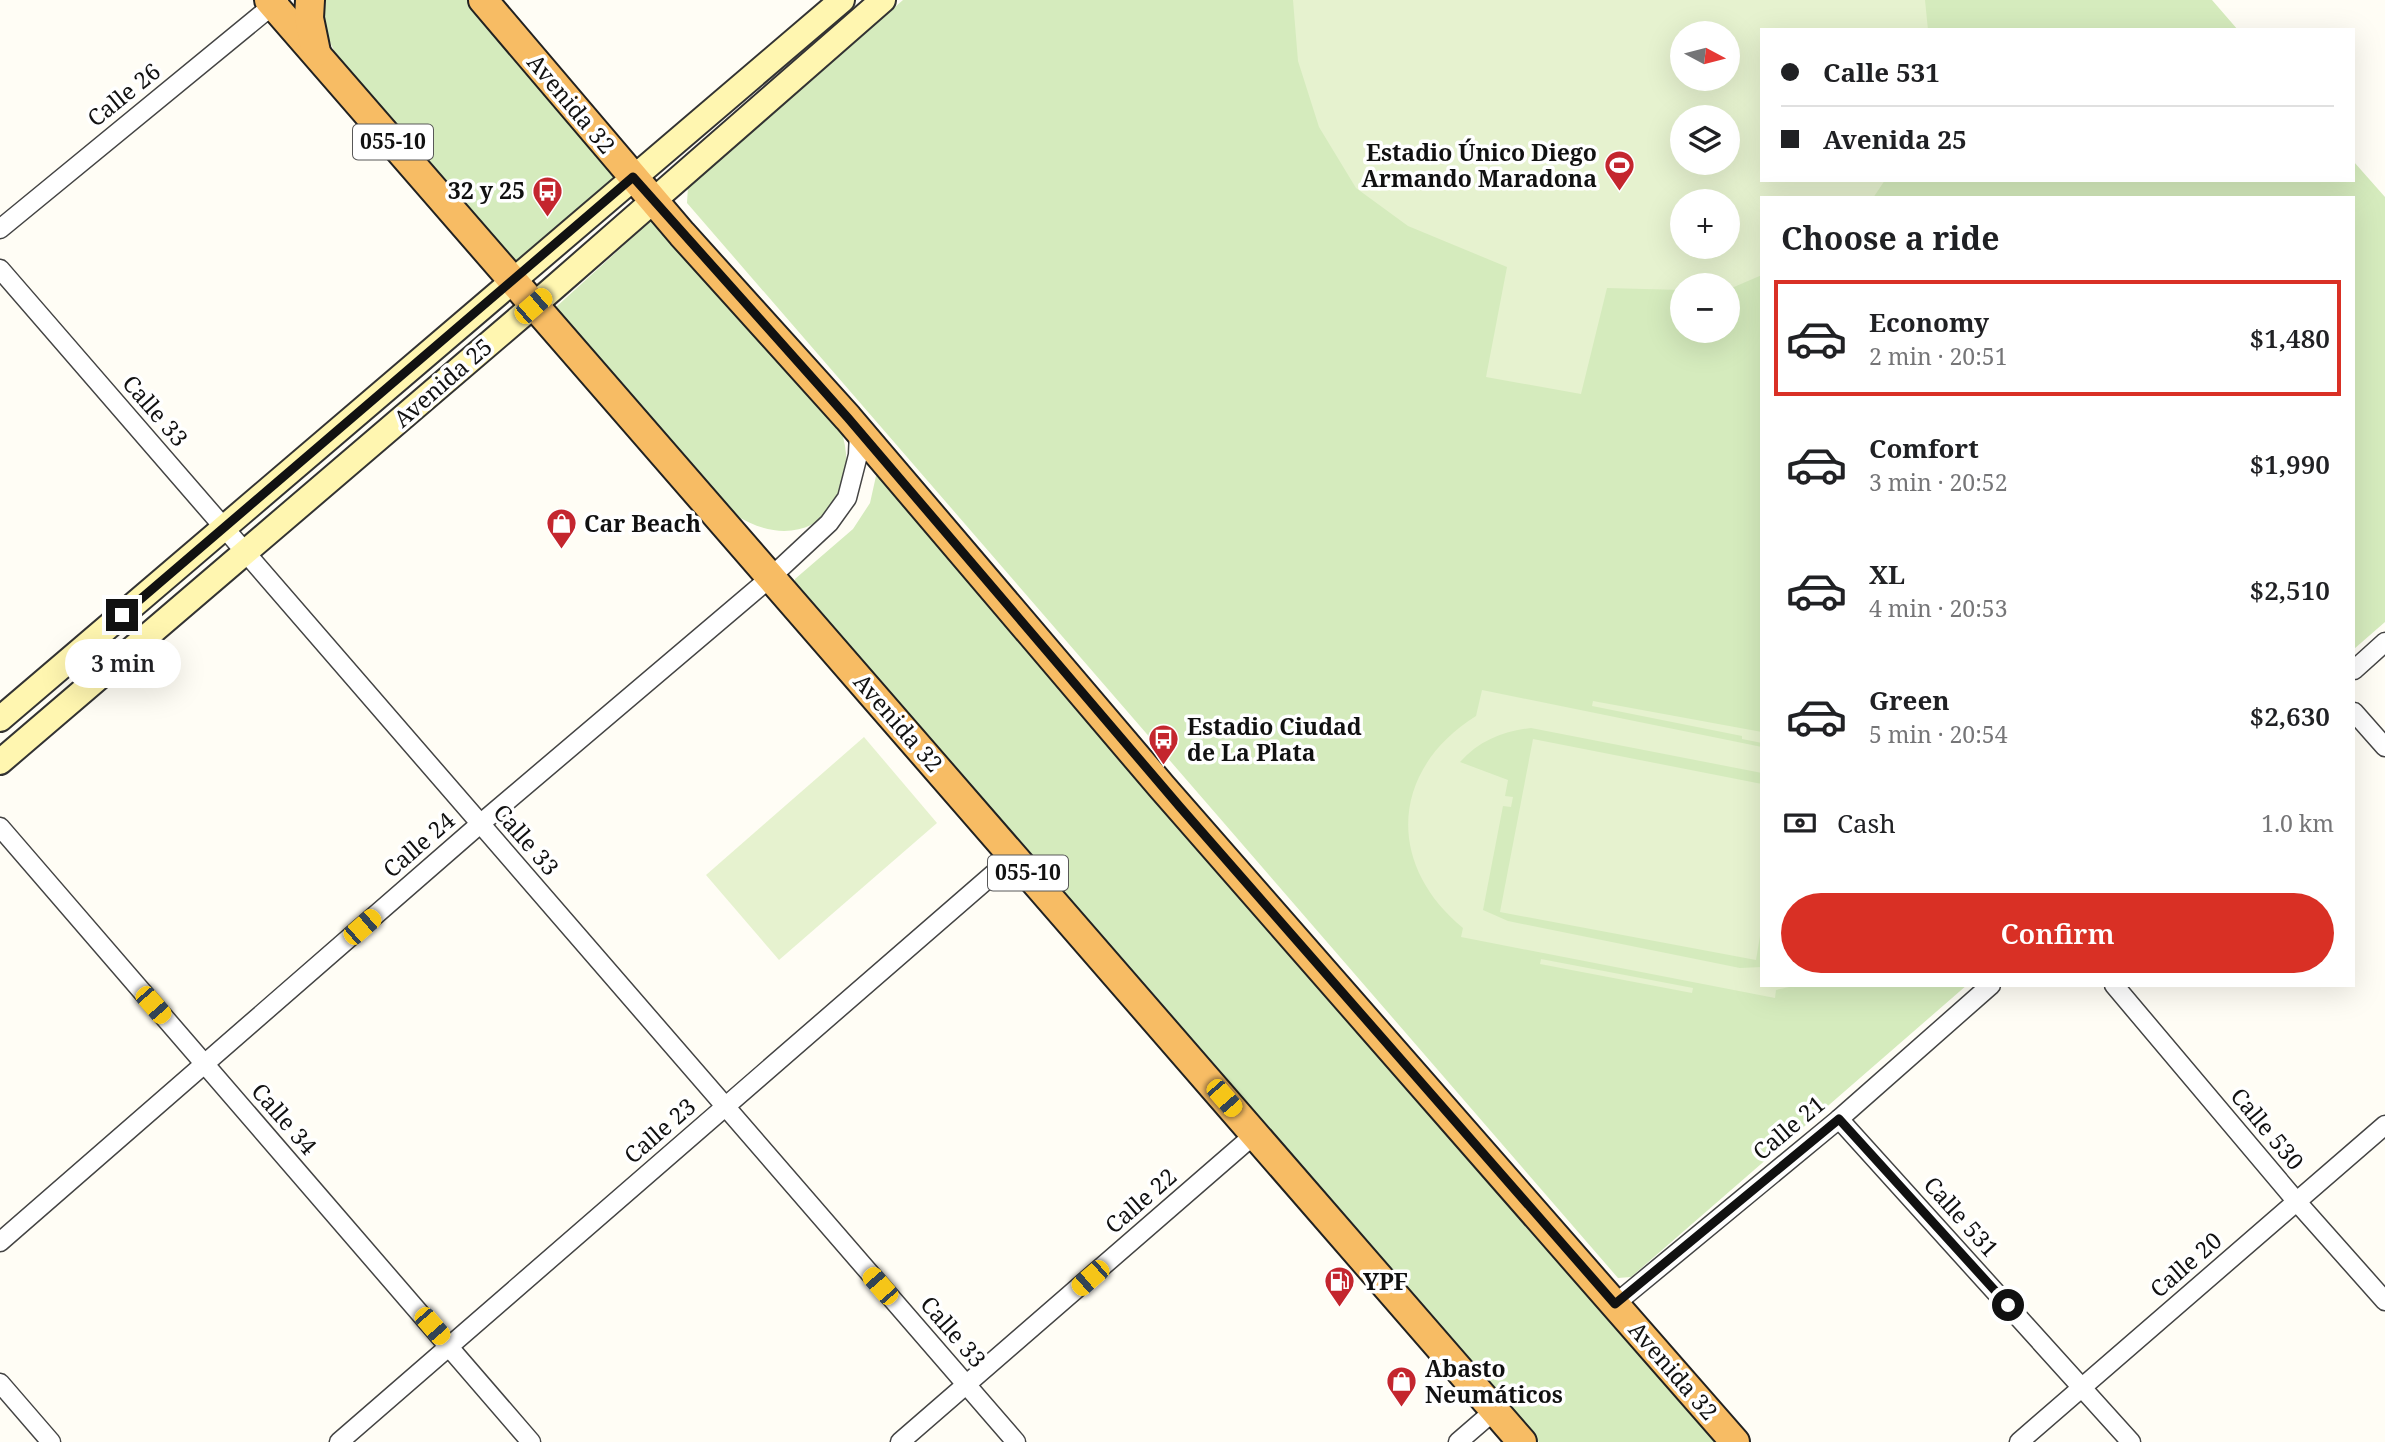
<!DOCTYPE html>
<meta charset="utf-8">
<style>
:root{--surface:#fff;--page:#f2f2f2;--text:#202124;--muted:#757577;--line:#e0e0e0;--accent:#d93025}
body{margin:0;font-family:"Noto Serif",serif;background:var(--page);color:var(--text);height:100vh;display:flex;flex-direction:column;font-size:26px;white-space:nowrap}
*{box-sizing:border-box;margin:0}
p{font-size:23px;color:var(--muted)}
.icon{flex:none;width:38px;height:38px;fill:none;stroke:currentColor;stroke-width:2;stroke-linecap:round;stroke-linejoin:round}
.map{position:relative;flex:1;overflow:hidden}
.sheet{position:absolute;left:1760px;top:196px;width:595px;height:791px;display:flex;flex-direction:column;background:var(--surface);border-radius:0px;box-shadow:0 7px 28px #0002}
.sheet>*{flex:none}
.hud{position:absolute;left:1760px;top:28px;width:595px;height:154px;border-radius:0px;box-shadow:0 7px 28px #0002;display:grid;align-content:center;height:154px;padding:0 21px;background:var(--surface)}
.needle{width:46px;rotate:97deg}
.fabs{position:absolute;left:1670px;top:21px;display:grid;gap:14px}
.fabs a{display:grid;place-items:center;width:70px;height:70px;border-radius:50%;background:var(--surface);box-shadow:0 7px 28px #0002;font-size:35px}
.end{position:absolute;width:32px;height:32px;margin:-16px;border:9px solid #111;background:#fff;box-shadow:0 0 0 4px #fff}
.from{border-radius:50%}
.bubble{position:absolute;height:49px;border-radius:24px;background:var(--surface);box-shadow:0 7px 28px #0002;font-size:23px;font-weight:600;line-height:49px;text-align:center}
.car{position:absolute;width:21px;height:42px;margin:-21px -10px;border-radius:9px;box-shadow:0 0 5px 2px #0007;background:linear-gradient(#f5c518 24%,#345 0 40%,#f5c518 0 76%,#345 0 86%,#f5c518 0)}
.hud b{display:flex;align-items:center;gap:24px;height:66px;font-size:26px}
.hud b+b{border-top:2px solid var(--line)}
.hud i{width:18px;height:18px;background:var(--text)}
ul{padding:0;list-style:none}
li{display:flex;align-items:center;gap:21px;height:116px;margin:0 14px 10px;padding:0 7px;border:4px solid transparent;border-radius:0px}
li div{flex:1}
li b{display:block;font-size:26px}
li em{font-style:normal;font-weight:600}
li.on{border-color:var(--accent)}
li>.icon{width:63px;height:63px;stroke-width:1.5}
h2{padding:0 21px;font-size:32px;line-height:84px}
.pay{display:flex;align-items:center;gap:18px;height:77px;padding:0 21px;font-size:26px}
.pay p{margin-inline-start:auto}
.button{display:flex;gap:14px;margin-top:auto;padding:14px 21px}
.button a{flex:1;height:80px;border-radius:42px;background:var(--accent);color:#fff;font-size:28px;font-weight:600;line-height:80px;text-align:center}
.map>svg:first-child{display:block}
.green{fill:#d5ebbd;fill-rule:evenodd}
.pitch{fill:#e6f2cf;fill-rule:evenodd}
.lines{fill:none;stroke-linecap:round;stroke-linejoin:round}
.minor-casing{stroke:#444;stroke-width:21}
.secondary-casing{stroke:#333;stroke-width:28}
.trunk-casing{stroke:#222;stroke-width:32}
.minor{stroke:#fff;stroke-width:18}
.secondary{stroke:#fff6b0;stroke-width:24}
.trunk{stroke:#f7bc64;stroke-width:28}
.route{stroke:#111;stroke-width:9}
.labels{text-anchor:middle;stroke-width:7;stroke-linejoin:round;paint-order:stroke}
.shield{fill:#fff;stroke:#585858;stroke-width:2}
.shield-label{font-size:21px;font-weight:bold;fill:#111}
.street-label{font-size:23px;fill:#111;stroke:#fff}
.poi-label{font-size:23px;font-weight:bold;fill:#111;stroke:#fff;text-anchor:start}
</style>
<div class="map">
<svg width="2385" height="1442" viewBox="0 0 2385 1442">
<rect width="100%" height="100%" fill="#fffdf5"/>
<g class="green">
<path d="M 326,0 L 473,0 L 622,174 L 517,263 L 336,55 L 323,27 Z"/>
<path d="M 903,0 L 2212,0 L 2238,30 L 1762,30 L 1762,180 L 2354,180 L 2354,162 L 2385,197 L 2385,622 L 2354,649 L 2354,198 L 1762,198 L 1762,985 L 1967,985 L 1631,1277 L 1618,1278 L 687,203 L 688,186 ZM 1682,33 L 1727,33 L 1727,79 L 1682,79 ZM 1682,117 L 1727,117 L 1727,163 L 1682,163 ZM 1682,201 L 1727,201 L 1727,247 L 1682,247 ZM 1682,285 L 1727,285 L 1727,331 L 1682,331 Z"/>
<path d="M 657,215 L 840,427 C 867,503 805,561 734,514 L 555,308 Z"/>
<path d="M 882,475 L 1721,1442 L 1539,1442 L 795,585 L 795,579 L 853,529 L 870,503 L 876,476 Z"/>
</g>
<g class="pitch">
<path d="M 1293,0 L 1925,0 L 1928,30 L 1762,30 L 1762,180 L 1885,180 L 1873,198 L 1762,198 L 1762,275 L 1727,290 L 1727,285 L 1682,285 L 1682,290 L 1607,288 L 1581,394 L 1486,377 L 1507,267 L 1408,226 L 1356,188 L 1319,127 L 1298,61 ZM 1727,33 L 1727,79 L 1682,79 L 1682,33 ZM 1682,117 L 1727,117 L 1727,163 L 1682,163 ZM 1727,201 L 1727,247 L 1682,247 L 1682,201 Z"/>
<path d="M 1482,690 L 1762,747 L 1762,773 L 1531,728 C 1503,731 1479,741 1460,762 L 1508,780 L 1505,796 L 1513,797 L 1511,807 L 1503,806 L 1483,910 L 1508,921 L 1740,968 L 1762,967 L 1762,985 L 1798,985 L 1776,990 L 1775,998 L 1461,937 L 1463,928 C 1385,864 1391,769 1476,716 Z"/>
<path d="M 1593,701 L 1762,732 L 1762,743 L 1742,739 L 1742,736 L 1592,706 Z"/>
<path d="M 864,737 L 937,823 L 779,960 L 706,875 Z"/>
<path d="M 1533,739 L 1762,784 L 1762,924 L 1756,960 L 1500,912 Z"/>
<path d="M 1541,959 L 1693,988 L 1692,993 L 1540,964 Z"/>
</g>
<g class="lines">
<defs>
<g id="minor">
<path d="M 0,229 L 279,0"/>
<path d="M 0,269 L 1016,1442"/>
<path d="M 2354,670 L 2385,642"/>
<path d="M 2354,712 L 2385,747"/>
<path d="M 0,827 L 531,1442"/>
<path d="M 2114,985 L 2297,1202 L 2385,1301"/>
<path d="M 1839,1119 L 2131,1442"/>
<path d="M 0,1242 L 480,824 L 771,577 L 829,523 L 847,498 L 858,455 L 859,432"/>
<path d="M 1615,1304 L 1839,1119 L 1991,985"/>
<path d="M 0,1383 L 51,1442"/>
<path d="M 339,1442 L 1014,856"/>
<path d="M 900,1442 L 1255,1134"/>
<path d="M 1458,1442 L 1495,1410"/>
<path d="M 2019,1442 L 2385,1125"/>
</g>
<g id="secondary">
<path d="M 0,719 L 842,0"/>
<path d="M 0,762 L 533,306 L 883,0"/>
</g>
<g id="trunk">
<path d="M 269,0 L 1522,1442"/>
<path d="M 310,0 L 309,18 L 316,52"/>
<path d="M 483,0 L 682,234 L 848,418 L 1162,787 L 1735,1442"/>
</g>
</defs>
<use href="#minor" class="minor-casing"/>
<use href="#secondary" class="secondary-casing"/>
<use href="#trunk" class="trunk-casing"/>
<use href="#minor" class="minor"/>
<use href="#secondary" class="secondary"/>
<use href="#trunk" class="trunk"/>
</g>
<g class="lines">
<path class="route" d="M 122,615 L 633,177 L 848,418 L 1180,807 L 1615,1304 L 1839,1119 L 2008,1305"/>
</g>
<defs>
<symbol id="stadium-pin" viewBox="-11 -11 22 30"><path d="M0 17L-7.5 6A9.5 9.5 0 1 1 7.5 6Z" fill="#c4262e" stroke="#fff"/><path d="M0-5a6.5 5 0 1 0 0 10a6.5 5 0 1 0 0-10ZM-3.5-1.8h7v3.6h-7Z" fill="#fff"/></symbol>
<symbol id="bus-pin" viewBox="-11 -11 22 30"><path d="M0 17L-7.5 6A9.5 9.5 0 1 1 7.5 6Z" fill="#c4262e" stroke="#fff"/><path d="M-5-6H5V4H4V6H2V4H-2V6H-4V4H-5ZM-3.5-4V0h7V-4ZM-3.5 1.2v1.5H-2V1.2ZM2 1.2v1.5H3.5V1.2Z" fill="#fff"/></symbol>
<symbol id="shop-pin" viewBox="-11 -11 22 30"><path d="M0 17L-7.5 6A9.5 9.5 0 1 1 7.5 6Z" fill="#c4262e" stroke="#fff"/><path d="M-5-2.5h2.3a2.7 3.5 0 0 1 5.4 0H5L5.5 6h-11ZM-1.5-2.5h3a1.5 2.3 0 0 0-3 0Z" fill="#fff"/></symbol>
<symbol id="fuel-pin" viewBox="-11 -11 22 30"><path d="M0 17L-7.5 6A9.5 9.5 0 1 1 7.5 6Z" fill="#c4262e" stroke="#fff"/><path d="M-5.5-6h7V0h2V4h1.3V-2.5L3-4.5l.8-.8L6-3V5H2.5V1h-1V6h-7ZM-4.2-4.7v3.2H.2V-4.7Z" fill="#fff"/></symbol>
</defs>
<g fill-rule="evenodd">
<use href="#stadium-pin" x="1602" y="148" width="35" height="47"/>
<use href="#bus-pin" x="530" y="174" width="35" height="47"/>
<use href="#shop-pin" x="544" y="506" width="35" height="47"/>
<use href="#bus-pin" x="1146" y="722" width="35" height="47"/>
<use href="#fuel-pin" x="1322" y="1264" width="35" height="47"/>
<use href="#shop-pin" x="1384" y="1364" width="35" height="47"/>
</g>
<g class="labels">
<g class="shield">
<rect x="353" y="124.5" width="80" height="35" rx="5"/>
<rect x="988" y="855.5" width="80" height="35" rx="5"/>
</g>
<g class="shield-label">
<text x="393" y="149">055-10</text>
<text x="1028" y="880">055-10</text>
</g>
<g class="street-label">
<text transform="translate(124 95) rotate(-39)" y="8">Calle 26</text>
<text transform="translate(571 104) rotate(50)" y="8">Avenida 32</text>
<text transform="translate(443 383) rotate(-41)" y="8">Avenida 25</text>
<text transform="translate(155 411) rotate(49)" y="8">Calle 33</text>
<text transform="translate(898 723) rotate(49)" y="8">Avenida 32</text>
<text transform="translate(526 840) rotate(49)" y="8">Calle 33</text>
<text transform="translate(419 845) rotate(-41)" y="8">Calle 24</text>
<text transform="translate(284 1119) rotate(49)" y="8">Calle 34</text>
<text transform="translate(1789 1128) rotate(-40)" y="8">Calle 21</text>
<text transform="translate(2267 1129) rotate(50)" y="8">Calle 530</text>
<text transform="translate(660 1131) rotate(-41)" y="8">Calle 23</text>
<text transform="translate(1141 1201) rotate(-41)" y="8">Calle 22</text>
<text transform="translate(1961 1217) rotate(48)" y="8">Calle 531</text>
<text transform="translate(2186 1265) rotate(-41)" y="8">Calle 20</text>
<text transform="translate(953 1332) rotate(49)" y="8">Calle 33</text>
<text transform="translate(1673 1371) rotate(49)" y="8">Avenida 32</text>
</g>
<g class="poi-label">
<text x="1597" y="161" text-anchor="end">Estadio Único Diego<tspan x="1597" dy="26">Armando Maradona</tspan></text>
<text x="525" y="199" text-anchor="end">32 y 25</text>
<text x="584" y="532">Car Beach</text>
<text x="1187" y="735">Estadio Ciudad<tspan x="1187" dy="26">de La Plata</tspan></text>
<text x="1363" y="1290">YPF</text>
<text x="1425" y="1377">Abasto<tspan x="1425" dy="26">Neumáticos</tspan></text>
</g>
</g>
</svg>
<div class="fabs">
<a><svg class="needle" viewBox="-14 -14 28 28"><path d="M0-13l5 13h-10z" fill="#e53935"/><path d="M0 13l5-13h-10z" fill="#757577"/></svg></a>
<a><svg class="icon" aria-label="layers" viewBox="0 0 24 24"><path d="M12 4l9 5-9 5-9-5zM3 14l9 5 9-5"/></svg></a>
<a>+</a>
<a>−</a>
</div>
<i class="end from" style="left:2008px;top:1305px"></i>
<i class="end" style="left:122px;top:615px"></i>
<div class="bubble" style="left:65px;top:639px;width:116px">3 min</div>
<i class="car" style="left:533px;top:306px;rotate:49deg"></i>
<i class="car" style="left:362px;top:927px;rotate:49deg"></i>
<i class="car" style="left:153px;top:1005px;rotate:139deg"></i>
<i class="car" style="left:1224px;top:1098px;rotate:139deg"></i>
<i class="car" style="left:1090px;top:1278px;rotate:229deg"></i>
<i class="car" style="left:880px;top:1286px;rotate:319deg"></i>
<i class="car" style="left:432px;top:1326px;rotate:139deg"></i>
<div class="hud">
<b><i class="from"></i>Calle 531</b>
<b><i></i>Avenida 25</b>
</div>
<section class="sheet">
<h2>Choose a ride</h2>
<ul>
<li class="on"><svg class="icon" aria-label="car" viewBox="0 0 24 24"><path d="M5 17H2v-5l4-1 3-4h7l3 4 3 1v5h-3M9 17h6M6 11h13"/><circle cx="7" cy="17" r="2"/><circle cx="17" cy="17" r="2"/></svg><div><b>Economy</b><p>2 min · 20:51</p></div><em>$1,480</em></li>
<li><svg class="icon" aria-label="car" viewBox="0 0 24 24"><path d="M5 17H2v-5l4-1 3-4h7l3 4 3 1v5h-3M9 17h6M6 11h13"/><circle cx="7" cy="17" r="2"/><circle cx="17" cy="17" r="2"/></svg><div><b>Comfort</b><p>3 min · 20:52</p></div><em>$1,990</em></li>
<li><svg class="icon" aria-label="car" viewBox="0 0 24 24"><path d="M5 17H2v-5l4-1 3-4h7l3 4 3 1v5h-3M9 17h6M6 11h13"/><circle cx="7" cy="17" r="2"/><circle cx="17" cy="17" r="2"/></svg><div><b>XL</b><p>4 min · 20:53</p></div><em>$2,510</em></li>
<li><svg class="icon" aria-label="car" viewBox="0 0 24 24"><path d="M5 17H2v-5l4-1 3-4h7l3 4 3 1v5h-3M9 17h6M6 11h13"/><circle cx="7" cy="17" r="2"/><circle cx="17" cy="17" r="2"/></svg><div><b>Green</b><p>5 min · 20:54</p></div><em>$2,630</em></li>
</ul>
<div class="pay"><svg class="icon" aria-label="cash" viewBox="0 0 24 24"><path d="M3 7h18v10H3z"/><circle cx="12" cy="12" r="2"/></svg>Cash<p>1.0 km</p></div>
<div class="button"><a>Confirm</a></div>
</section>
</div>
